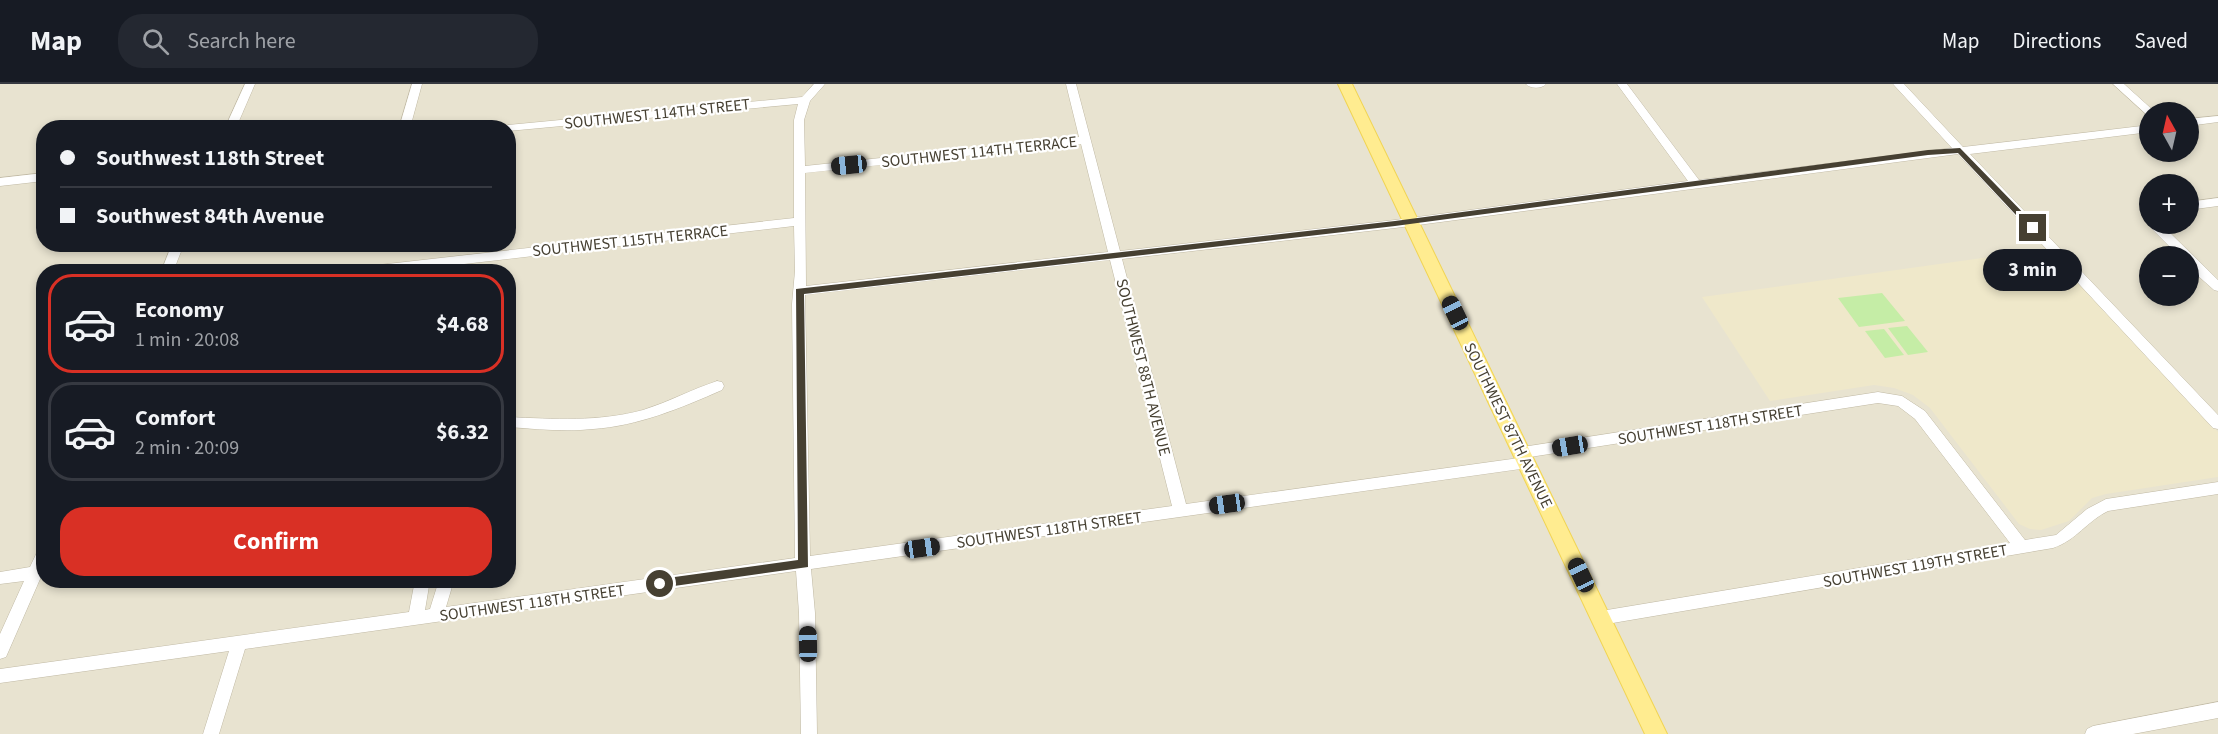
<!DOCTYPE html>
<meta charset="utf-8">
<style>
:root{--surface:#171b24;--page:#242831;--text:#f1f3f6;--muted:#9ea1a6;--line:#363941;--accent:#d93025}
body{margin:0;font-family:"Source Sans 3",sans-serif;background:var(--page);color:var(--text);height:100vh;display:flex;flex-direction:column;font-size:22px;white-space:nowrap}
*{box-sizing:border-box;margin:0}
p{font-size:20px;color:var(--muted)}
.icon{flex:none;width:33px;height:33px;fill:none;stroke:currentColor;stroke-width:2;stroke-linecap:round;stroke-linejoin:round}
.map{position:relative;flex:1;overflow:hidden}
.panel{position:absolute;left:36px;top:180px;width:480px;height:324px;display:flex;flex-direction:column;background:var(--surface);border-radius:24px;box-shadow:0 3px 9px #0003}
.panel>*{flex:none}
.guide{position:absolute;left:36px;top:36px;width:480px;height:132px;border-radius:24px;box-shadow:0 3px 9px #0003;display:grid;align-content:center;height:132px;padding:0 24px;background:var(--surface)}
.needle{width:39px;rotate:352deg}
.controls{position:absolute;left:2139px;top:18px;display:grid;gap:12px}
.controls a{display:grid;place-items:center;width:60px;height:60px;border-radius:50%;background:var(--surface);box-shadow:0 3px 9px #0003;font-size:30px}
.end{position:absolute;width:27px;height:27px;margin:-14px;border:8px solid #464032;background:#fff;box-shadow:0 0 0 3px #fff}
.from{border-radius:50%}
.bubble{position:absolute;height:42px;border-radius:21px;background:var(--surface);box-shadow:0 3px 9px #0003;font-size:20px;font-weight:700;line-height:42px;text-align:center}
.car{position:absolute;width:18px;height:36px;margin:-18px -9px;border-radius:8px;box-shadow:0 0 4px 2px #0007;background:linear-gradient(#222 24%,#8ab4d8 0 40%,#222 0 76%,#8ab4d8 0 86%,#222 0)}
.guide b{display:flex;align-items:center;gap:21px;height:57px;font-size:22px}
.guide b+b{border-top:2px solid var(--line)}
.guide i{width:15px;height:15px;background:var(--text)}
ul{padding:10px 0 0;list-style:none}
li{display:flex;align-items:center;gap:18px;height:99px;margin:0 12px 9px;padding:0 12px;border:3px solid var(--line);border-radius:24px}
li div{flex:1}
li b{display:block;font-size:22px}
li em{font-style:normal;font-weight:700}
li.selected{border-color:var(--accent)}
li>.icon{width:54px;height:54px;stroke-width:1.5}
.primary-button{display:flex;gap:12px;margin-top:auto;padding:12px 24px}
.primary-button a{flex:1;height:69px;border-radius:24px;background:var(--accent);color:#fff;font-size:24px;font-weight:700;line-height:69px;text-align:center}
header{display:flex;align-items:center;gap:36px;box-sizing:border-box;height:84px;padding:0 30px;background:var(--surface);border-bottom:2px solid var(--line)}
header strong{font-size:28px}
nav{display:flex;gap:33px;margin-inline-start:auto;font-size:21px}
.search{width:420px;height:54px;background:var(--page);display:flex;align-items:center;gap:15px;box-sizing:border-box;padding:0 21px;border-radius:24px;color:var(--muted);font-size:22px}
.map>svg:first-child{display:block}
.residential{fill:#e8e3d0;fill-rule:evenodd}
.education{fill:#efe8ca}
.green{fill:#c5eda6}
.lines{fill:none;stroke-linecap:round;stroke-linejoin:round}
.minor-casing{stroke:#c0b9a4;stroke-width:1}
.major-casing{stroke:#f1d453;stroke-width:2}
.minor{fill:#fff;fill-rule:evenodd}
.major{fill:#ffec90;fill-rule:evenodd}
.route{fill:#464032}
.labels{text-anchor:middle;stroke-width:4.5;stroke-linejoin:round;paint-order:stroke}
.street-label{font-size:16px;fill:#464032;stroke:#fff}
</style>
<header>
<strong>Map</strong>
<div class="search"><svg class="icon" aria-label="search" viewBox="0 0 24 24"><circle cx="10" cy="10" r="6"/><path d="M15 15l6 6"/></svg>Search here</div>
<nav><a>Map</a><a>Directions</a><a>Saved</a></nav>
</header>
<div class="map">
<svg width="2218" height="650" viewBox="0 0 2218 650">
<rect width="100%" height="100%" fill="#f4f0e2"/>
<path class="residential" d="M 0,0 L 2218,0 L 2218,650 L 0,650 ZM 2150,28 L 2188,28 L 2188,68 L 2150,68 ZM 44,44 L 508,44 L 508,160 L 44,160 ZM 2150,100 L 2188,100 L 2188,140 L 2150,140 ZM 2150,172 L 2188,172 L 2188,212 L 2150,212 ZM 44,188 L 508,188 L 508,496 L 44,496 Z"/>
<path class="education" d="M 2047,165 L 2218,348 L 2218,393 L 2106,410 L 2092,414 L 2069,437 L 2041,446 L 2030,445 L 2019,440 L 1930,324 L 1913,311 L 1894,304 L 1874,301 L 1770,317 L 1702,213 Z"/>
<g class="green">
<path d="M 1882,209 L 1905,237 L 1859,243 L 1838,214 Z"/>
<path d="M 1907,242 L 1928,268 L 1908,271 L 1888,244 Z"/>
<path d="M 1884,245 L 1904,271 L 1885,274 L 1865,247 Z"/>
</g>
<g class="lines">
<defs>
<g id="minor">
<path d="M 245,0 L 255,0 L 236,44 L 225,44 Z"/>
<path d="M 412,0 L 422,0 L 410,44 L 399,44 Z"/>
<path d="M 814,0 L 825,0 L 810,17 L 804,36 L 805,82 L 1079,53 L 1066,0 L 1076,0 L 1120,167 L 1395,136 L 1688,97 L 1617,0 L 1627,0 L 1699,96 L 1952,64 L 1893,0 L 1904,0 L 1963,63 L 2150,41 L 2150,48 L 1970,70 L 2218,331 L 2218,345 L 2213,344 L 1958,70 L 1395,144 L 1122,175 L 1186,420 L 1519,374 L 1515,369 L 1517,365 L 1522,363 L 1878,308 L 1902,312 L 1925,327 L 2025,456 L 2056,451 L 2087,425 L 2106,415 L 2218,398 L 2218,410 L 2108,427 C 2087,437 2077,456 2053,464 L 1601,541 L 1596,539 L 1593,534 L 1596,529 L 1601,527 L 2010,459 L 1915,335 L 1898,322 L 1878,319 L 1530,373 L 1534,378 L 1532,382 L 1527,384 L 811,485 L 815,529 L 817,650 L 801,650 L 799,529 L 796,487 L 245,565 L 219,650 L 203,650 L 229,567 L 0,599 L 0,585 L 409,528 L 415,496 L 430,496 L 425,526 L 430,525 L 439,496 L 454,496 L 446,523 L 795,474 L 792,220 L 795,187 L 794,142 L 394,188 L 346,188 L 352,184 L 794,134 L 794,36 L 798,20 L 508,47 L 508,44 L 503,44 L 508,41 L 802,13 ZM 1081,60 L 1108,168 L 806,202 L 805,89 ZM 1110,176 L 1172,422 L 810,472 L 805,211 Z"/>
<path d="M 1526,0 L 1546,0 C 1542,5 1530,5 1526,0 Z"/>
<path d="M 2113,0 L 2124,0 L 2155,28 L 2146,30 Z"/>
<path d="M 2218,32 L 2218,38 L 2188,42 L 2188,35 Z"/>
<path d="M 44,89 L 44,97 L 0,102 L 0,94 Z"/>
<path d="M 2218,114 L 2218,122 L 2188,126 L 2188,118 Z"/>
<path d="M 2150,138 L 2150,140 L 2161,140 L 2218,196 L 2218,207 L 2214,206 L 2188,183 L 2188,172 L 2179,172 L 2150,143 L 2148,140 Z"/>
<path d="M 172,160 L 184,160 L 173,188 L 161,188 Z"/>
<path d="M 717,297 L 722,298 L 724,302 L 722,306 C 681,324 638,342 593,345 C 565,348 536,345 508,343 L 508,333 C 554,335 599,338 643,326 C 669,318 692,305 717,297 Z"/>
<path d="M 44,462 L 44,486 L 6,573 L 0,575 L 0,550 L 24,497 L 0,500 L 0,488 L 30,483 L 39,464 Z"/>
<path d="M 2218,618 L 2218,634 L 2133,650 L 2085,650 L 2087,645 L 2093,642 Z"/>
</g>
<path id="major" d="M 1338,0 L 1352,0 L 1667,650 L 1645,650 Z"/>
</defs>
<use href="#minor" class="minor-casing"/>
<use href="#major" class="major-casing"/>
<use href="#minor" class="minor"/>
<use href="#major" class="major"/>
</g>
<path class="route" d="M 1960,64 L 2036,142 L 2036,146 L 2030,146 L 1958,69 L 1928,71 L 1395,142 L 804,210 L 808,483 L 660,504 L 655,500 L 660,495 L 798,476 L 796,205 L 1395,137 L 1928,66 Z"/>
<g class="labels">
<g class="street-label">
<text transform="translate(657 29) rotate(-6)" y="6">SOUTHWEST 114TH STREET</text>
<text transform="translate(979 67) rotate(-6)" y="6">SOUTHWEST 114TH TERRACE</text>
<text transform="translate(630 156) rotate(-6)" y="6">SOUTHWEST 115TH TERRACE</text>
<text transform="translate(1144 283) rotate(76)" y="6">SOUTHWEST 88TH AVENUE</text>
<text transform="translate(1710 340) rotate(-9)" y="6">SOUTHWEST 118TH STREET</text>
<text transform="translate(1509 341) rotate(64)" y="6">SOUTHWEST 87TH AVENUE</text>
<text transform="translate(1049 445) rotate(-8)" y="6">SOUTHWEST 118TH STREET</text>
<text transform="translate(1915 481) rotate(-10)" y="6">SOUTHWEST 119TH STREET</text>
<text transform="translate(532 518) rotate(-8)" y="6">SOUTHWEST 118TH STREET</text>
</g>
</g>
</svg>
<div class="controls">
<a><svg class="needle" viewBox="-14 -14 28 28"><path d="M0-13l5 13h-10z" fill="#e53935"/><path d="M0 13l5-13h-10z" fill="#9ea1a6"/></svg></a>
<a>+</a>
<a>−</a>
</div>
<i class="end from" style="left:660px;top:500px"></i>
<i class="end" style="left:2033px;top:144px"></i>
<div class="bubble" style="left:1983px;top:165px;width:99px">3 min</div>
<i class="car" style="left:849px;top:81px;rotate:264deg"></i>
<i class="car" style="left:1455px;top:229px;rotate:334deg"></i>
<i class="car" style="left:1570px;top:362px;rotate:261deg"></i>
<i class="car" style="left:1227px;top:420px;rotate:262deg"></i>
<i class="car" style="left:922px;top:464px;rotate:82deg"></i>
<i class="car" style="left:1581px;top:491px;rotate:335deg"></i>
<i class="car" style="left:808px;top:560px;rotate:359deg"></i>
<div class="guide">
<b><i class="from"></i>Southwest 118th Street</b>
<b><i></i>Southwest 84th Avenue</b>
</div>
<section class="panel">
<ul>
<li class="selected"><svg class="icon" aria-label="car" viewBox="0 0 24 24"><path d="M5 17H2v-5l4-1 3-4h7l3 4 3 1v5h-3M9 17h6M6 11h13"/><circle cx="7" cy="17" r="2"/><circle cx="17" cy="17" r="2"/></svg><div><b>Economy</b><p>1 min · 20:08</p></div><em>$4.68</em></li>
<li><svg class="icon" aria-label="car" viewBox="0 0 24 24"><path d="M5 17H2v-5l4-1 3-4h7l3 4 3 1v5h-3M9 17h6M6 11h13"/><circle cx="7" cy="17" r="2"/><circle cx="17" cy="17" r="2"/></svg><div><b>Comfort</b><p>2 min · 20:09</p></div><em>$6.32</em></li>
</ul>
<div class="primary-button"><a>Confirm</a></div>
</section>
</div>
